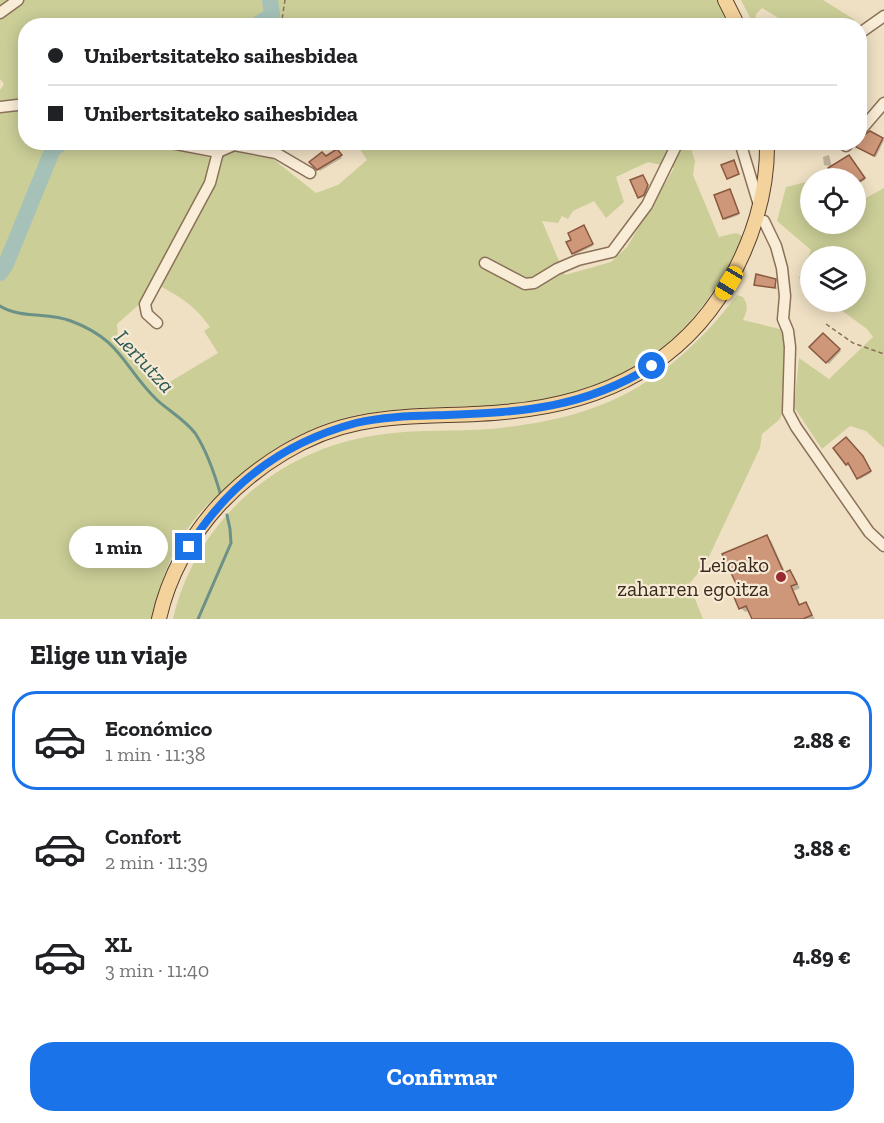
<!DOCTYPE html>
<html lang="es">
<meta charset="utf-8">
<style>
:root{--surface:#fff;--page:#f6f6f6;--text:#202124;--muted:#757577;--line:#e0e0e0;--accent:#1a73e8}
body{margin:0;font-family:"Zilla Slab",serif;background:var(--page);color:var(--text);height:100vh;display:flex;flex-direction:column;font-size:22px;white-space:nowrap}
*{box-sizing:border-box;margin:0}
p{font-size:20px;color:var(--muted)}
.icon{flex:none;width:33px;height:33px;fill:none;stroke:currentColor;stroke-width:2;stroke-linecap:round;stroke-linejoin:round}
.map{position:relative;height:619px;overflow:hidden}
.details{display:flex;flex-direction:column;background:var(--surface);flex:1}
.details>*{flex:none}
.banner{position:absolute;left:18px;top:18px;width:849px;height:132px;border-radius:24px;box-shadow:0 3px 15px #0003;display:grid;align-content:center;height:132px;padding:0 30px;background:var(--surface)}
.buttons{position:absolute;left:800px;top:168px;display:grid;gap:12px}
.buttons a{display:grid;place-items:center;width:66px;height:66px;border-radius:50%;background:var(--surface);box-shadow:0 3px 15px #0003;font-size:30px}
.end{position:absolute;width:27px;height:27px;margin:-14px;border:8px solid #1a73e8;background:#fff;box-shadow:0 0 0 3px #fff}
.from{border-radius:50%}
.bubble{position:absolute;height:42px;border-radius:21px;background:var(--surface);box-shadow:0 3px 15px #0003;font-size:20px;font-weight:800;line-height:42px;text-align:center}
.car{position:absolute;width:18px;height:36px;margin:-18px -9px;border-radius:8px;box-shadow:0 0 4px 2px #0007;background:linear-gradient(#f5c518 24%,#345 0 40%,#f5c518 0 76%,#345 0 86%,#f5c518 0)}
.banner b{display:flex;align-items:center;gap:21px;height:57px;font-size:22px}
.banner b+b{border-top:2px solid var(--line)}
.banner i{width:15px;height:15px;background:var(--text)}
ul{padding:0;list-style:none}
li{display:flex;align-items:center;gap:18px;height:99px;margin:0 12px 9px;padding:0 18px;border:3px solid transparent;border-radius:24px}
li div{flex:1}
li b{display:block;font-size:22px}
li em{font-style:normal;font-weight:800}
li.active{border-color:var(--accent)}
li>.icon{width:54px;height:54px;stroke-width:1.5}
h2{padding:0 30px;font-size:27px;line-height:72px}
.action{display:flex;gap:12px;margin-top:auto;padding:12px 30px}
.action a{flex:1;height:69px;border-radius:24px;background:var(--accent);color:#fff;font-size:24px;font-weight:800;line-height:69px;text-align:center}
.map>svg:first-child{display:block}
.green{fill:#cbce97;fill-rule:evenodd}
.shadow{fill:#0003}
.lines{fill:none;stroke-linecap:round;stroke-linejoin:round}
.stream{stroke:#6c9186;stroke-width:3}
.river{stroke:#a6c2b8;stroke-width:16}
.building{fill:#ce9779;stroke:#8a583f;stroke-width:1.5}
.minor-casing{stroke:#8b715a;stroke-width:13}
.major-casing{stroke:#583f2e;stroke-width:16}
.path{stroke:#8b715a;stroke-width:1.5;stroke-dasharray:4.5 3;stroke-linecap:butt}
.minor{stroke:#faedd7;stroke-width:10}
.major{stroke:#f3d29b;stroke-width:14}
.route{stroke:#1a73e8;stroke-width:8}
.poi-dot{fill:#9b2830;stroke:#f7ead4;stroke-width:2}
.labels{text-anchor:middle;stroke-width:4.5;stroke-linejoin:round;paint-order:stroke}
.poi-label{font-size:21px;fill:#3a2a1e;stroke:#f7ead4;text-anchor:end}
.water-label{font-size:22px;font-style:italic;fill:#2d5a55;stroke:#f7ead4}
</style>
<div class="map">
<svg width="884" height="619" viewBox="0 0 884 619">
<rect width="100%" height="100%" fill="#efe0c4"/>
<g class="green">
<path d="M 0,0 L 718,0 L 732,25 L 26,26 L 26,142 L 151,143 L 211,158 L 230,151 L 273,159 L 316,193 L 338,185 L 367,160 L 356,143 L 689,143 L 695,161 L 693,175 L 719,237 L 736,233 L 743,236 C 714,302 674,350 608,382 C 599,386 589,392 579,395 C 571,398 561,398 553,399 C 527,403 502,406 476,406 C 434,407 376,408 337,420 C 296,432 260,457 229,485 C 223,491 215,497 209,503 C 177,535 161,576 152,619 L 0,619 L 0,90 L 4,84 L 0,79 ZM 648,162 L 674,168 L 627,247 L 611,262 L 565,275 L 542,221 L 558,223 L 562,216 L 568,219 L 573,211 L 594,201 L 606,218 L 624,202 L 616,177 ZM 160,286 C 182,298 195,306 210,327 L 204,331 L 218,353 L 168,383 L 157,385 L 147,377 L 118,341 L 117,324 Z"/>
<path d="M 741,0 L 823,0 L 855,20 L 848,25 L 790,25 L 762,8 L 756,14 L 754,25 Z"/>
<path d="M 810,181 L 810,224 L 855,224 L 855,204 L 884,188 L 884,448 L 866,431 L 850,426 L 822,449 L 794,407 L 799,358 L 829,379 L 873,337 L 867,329 L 830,302 L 855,302 L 855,256 L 810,256 L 810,287 L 799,278 L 811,250 L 777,221 L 786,187 Z"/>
<path d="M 737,295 L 743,297 C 749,306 747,311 743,320 L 784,330 L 786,338 L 785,409 L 779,420 L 762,434 L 760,448 L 705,565 L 689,584 L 703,619 L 173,619 C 197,517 282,446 385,434 C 420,429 455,432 490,429 C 521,426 554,421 584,411 C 648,391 697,348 737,295 Z"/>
</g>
<g class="shadow">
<path d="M 882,139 L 884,140 L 876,157 L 859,148 Z"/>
<path d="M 337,151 L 342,158 L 320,171 L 311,162 L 326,158 Z"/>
<path d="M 829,155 L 832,167 L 850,158 L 865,180 L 855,186 L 855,178 L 837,178 L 829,166 L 824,165 L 823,157 Z"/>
<path d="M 643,177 L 649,188 L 645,196 L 641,198 L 639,197 Z"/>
<path d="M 731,192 L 739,215 L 725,220 L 724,218 Z"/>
<path d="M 585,228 L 593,246 L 574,255 L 573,253 Z"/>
<path d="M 775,281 L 777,289 L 755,285 Z"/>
<path d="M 823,335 L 841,351 L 829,364 L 811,347 Z"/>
<path d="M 835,448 L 864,459 L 871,473 L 860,479 L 850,464 L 848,466 Z"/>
<path d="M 767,537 L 771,541 L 786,574 L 790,572 L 794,576 L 800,588 L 794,591 L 801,606 L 806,604 L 815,619 L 754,619 L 750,610 L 745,612 L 741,608 L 743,595 Z"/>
</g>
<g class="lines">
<g class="stream">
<path d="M 0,306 C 21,319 48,312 71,321 C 122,340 123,367 157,400 C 168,410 185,420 195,433 C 207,451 215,475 221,496"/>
<path d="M 198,619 L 231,543 L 230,529 L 227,515"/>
</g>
<g class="river">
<path d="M 255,26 L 272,15 L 270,0"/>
<path d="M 0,273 L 6,264 L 53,149 L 63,142"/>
</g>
</g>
<g class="building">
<path d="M 870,131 L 883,138 L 874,156 L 856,147 L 860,138 Z"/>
<path d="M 337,149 L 342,155 L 317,170 L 309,162 L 322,152 L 326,156 Z"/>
<path d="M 849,155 L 865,178 L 855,184 L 855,178 L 835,178 L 828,168 Z"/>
<path d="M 734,160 L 739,174 L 727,179 L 721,165 Z"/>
<path d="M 643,175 L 648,185 L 644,195 L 638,198 L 630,180 Z"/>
<path d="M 730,189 L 739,213 L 723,219 L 714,195 Z"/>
<path d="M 584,225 L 593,244 L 572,254 L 566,242 L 571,240 L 568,233 Z"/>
<path d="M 756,274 L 776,279 L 775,288 L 754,285 Z"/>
<path d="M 823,333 L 840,349 L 826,363 L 809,347 Z"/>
<path d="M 846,437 L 863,456 L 871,471 L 857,479 L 848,463 L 846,465 L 833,448 Z"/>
<path d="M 767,535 L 784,573 L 790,570 L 797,584 L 791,586 L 799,605 L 806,602 L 812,615 L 803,619 L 752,619 L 746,606 L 739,609 L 734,597 L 741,594 L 722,554 Z"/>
</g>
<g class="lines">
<defs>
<g id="minor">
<path d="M 0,13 L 18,0"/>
<path d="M 860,33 L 884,16"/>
<path d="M 0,107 L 26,104"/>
<path d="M 860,131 L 884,103"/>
<path d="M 166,142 L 218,152 L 234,145 L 276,153 L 310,173"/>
<path d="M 740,142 L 759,205"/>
<path d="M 846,146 L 850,142"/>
<path d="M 764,221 L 776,246 L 782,268 L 785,296 L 783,319 L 788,331 L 790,347 L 788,412 L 796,427 L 869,532 L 884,546"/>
<path d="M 485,263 L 525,284 L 534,283 L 557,269 L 578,260 L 612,252 L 647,205 L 678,142"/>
<path d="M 157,323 L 147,314 L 145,304 L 210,183 L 218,152"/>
</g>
<g id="major">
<path d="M 725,0 L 738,26"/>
<path d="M 159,619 C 168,577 191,535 220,504 C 256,466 307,433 359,423 C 407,413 456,417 504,412 C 597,404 678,368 727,285 C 752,242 768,192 767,142"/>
</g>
</defs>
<use href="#minor" class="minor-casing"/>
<use href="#major" class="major-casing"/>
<g class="path">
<path d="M 281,26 L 285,0"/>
<path d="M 826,324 L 853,343 L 884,354"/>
</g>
<use href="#minor" class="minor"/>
<use href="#major" class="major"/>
</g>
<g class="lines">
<path class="route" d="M 189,547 C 228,484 284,442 356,423 C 385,416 417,416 447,415 C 524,412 584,408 652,366"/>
</g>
<circle class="poi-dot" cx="781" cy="577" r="6"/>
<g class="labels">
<g class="poi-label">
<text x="769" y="572">Leioako<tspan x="769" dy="24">zaharren egoitza</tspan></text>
</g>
<g class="water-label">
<text transform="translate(145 361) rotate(47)" y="8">Lertutza</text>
</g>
</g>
</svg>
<div class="buttons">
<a><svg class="icon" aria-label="locate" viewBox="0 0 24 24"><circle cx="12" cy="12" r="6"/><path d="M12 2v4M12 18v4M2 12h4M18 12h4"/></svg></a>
<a><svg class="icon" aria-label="layers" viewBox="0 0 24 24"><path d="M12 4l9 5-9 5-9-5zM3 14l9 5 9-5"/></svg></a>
</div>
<i class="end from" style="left:652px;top:366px"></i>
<i class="end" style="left:189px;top:547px"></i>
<div class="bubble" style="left:69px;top:526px;width:99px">1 min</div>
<i class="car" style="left:729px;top:283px;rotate:211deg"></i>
<div class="banner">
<b><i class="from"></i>Unibertsitateko saihesbidea</b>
<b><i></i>Unibertsitateko saihesbidea</b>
</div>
</div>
<section class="details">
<h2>Elige un viaje</h2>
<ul>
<li class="active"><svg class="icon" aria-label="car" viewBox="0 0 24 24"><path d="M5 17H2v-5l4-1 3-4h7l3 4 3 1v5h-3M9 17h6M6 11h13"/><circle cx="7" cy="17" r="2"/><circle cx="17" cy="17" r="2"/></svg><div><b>Económico</b><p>1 min · 11:38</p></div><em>2.88 €</em></li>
<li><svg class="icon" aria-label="car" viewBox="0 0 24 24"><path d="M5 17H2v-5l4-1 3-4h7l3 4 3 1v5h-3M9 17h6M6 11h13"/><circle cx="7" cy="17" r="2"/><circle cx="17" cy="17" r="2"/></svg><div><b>Confort</b><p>2 min · 11:39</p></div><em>3.88 €</em></li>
<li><svg class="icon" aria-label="car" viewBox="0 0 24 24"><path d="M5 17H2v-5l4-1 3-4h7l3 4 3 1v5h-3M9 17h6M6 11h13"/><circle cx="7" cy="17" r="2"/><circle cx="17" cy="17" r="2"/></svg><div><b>XL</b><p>3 min · 11:40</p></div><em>4.89 €</em></li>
</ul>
<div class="action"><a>Confirmar</a></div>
</section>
